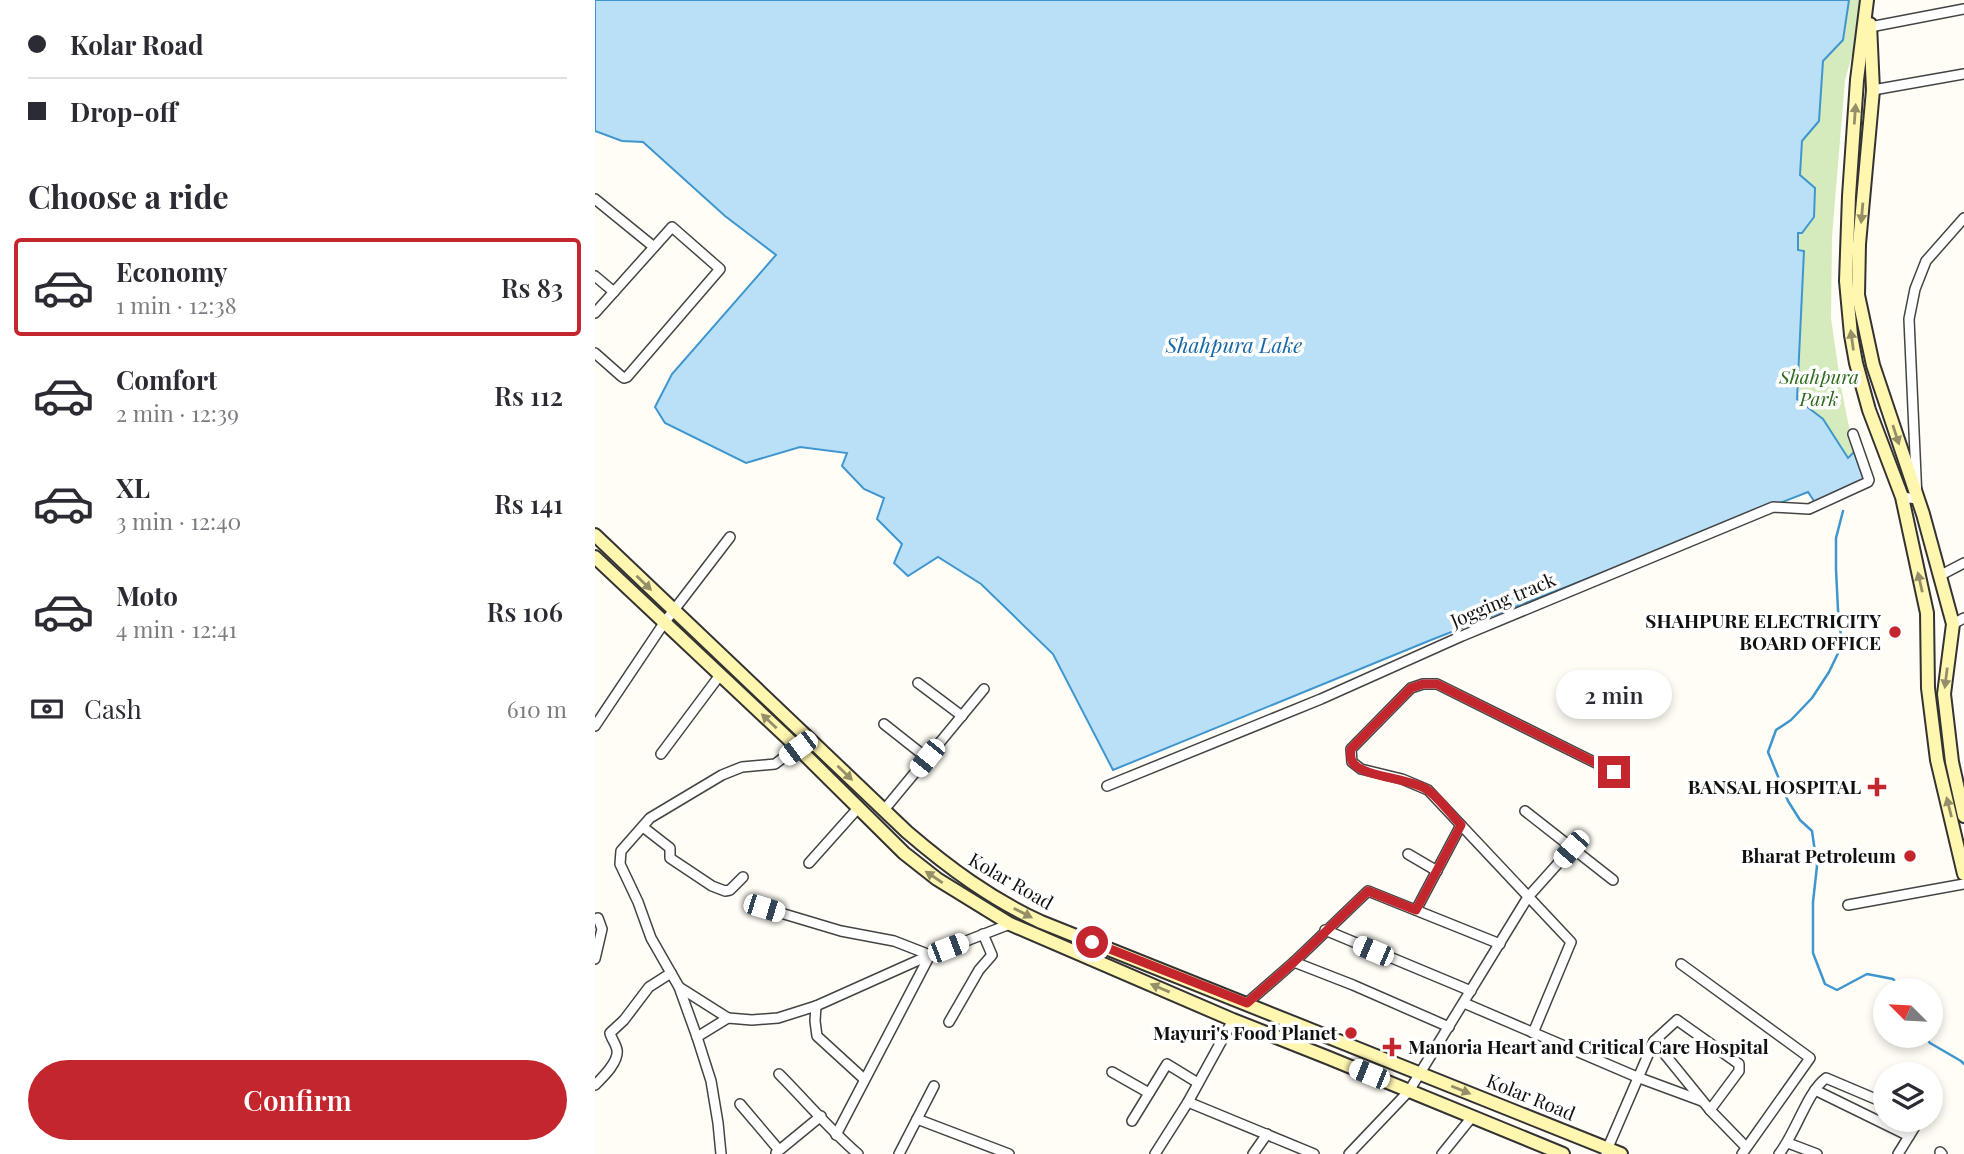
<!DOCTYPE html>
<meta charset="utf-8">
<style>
:root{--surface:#fff;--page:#f7f7f7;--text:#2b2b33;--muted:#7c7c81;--line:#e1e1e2;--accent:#c4262e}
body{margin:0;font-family:"Playfair Display",serif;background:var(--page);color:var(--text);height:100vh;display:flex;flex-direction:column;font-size:26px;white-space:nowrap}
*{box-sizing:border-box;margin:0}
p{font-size:23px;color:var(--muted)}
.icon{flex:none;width:38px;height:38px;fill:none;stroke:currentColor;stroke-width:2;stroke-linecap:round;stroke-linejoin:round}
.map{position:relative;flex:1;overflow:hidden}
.sheet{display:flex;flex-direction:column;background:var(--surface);width:595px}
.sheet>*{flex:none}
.banner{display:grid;align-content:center;height:154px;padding:0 28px;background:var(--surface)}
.needle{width:46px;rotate:294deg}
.tools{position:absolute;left:1278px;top:978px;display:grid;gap:14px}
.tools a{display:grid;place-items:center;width:70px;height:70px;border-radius:50%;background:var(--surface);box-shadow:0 4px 10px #0003;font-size:35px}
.end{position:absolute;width:32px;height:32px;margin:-16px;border:9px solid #c4262e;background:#fff;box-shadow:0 0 0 4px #fff}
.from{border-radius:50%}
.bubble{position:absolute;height:49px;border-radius:24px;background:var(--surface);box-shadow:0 4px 10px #0003;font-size:23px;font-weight:600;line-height:49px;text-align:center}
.car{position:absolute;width:21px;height:42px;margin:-21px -10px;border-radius:9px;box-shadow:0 0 5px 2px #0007;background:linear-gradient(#fff 24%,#345 0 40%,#fff 0 76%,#345 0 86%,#fff 0)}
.banner b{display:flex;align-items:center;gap:24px;height:66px;font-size:26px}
.banner b+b{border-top:2px solid var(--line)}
.banner i{width:18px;height:18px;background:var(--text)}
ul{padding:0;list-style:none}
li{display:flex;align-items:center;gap:21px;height:98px;margin:0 14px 10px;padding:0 14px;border:4px solid transparent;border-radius:7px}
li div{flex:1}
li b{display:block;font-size:26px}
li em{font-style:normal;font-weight:600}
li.active{border-color:var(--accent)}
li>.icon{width:63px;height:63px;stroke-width:1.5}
h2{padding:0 28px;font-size:32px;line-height:84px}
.pay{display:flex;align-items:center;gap:18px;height:77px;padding:0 28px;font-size:26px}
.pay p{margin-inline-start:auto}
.action{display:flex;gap:14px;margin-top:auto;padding:14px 28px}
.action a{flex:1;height:80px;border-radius:42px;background:var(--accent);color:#fff;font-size:28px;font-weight:600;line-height:80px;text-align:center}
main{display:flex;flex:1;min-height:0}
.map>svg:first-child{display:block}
.green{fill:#d5ebbd}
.water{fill:#b9e0f7;stroke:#3f96cf;stroke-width:2}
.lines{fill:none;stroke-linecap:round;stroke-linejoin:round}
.stream{stroke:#3f96cf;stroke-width:2.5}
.street-casing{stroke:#444;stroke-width:12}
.secondary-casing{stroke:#333;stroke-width:16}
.street{stroke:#fff;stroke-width:9}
.secondary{stroke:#fff6b0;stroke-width:12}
.oneway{fill:#948f68}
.route{stroke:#c4262e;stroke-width:9}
.poi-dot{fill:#c4262e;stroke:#fff;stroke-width:2.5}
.labels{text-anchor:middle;stroke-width:7;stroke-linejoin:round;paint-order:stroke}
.park-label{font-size:19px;font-style:italic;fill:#2f6b1f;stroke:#fff}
.street-label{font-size:19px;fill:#111;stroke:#fff}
.poi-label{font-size:19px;font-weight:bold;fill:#111;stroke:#fff;text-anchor:end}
.water-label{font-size:21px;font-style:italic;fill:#1768a6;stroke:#fff}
</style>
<main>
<section class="sheet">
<div class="banner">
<b><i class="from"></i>Kolar Road</b>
<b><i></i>Drop-off</b>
</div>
<h2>Choose a ride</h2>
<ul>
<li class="active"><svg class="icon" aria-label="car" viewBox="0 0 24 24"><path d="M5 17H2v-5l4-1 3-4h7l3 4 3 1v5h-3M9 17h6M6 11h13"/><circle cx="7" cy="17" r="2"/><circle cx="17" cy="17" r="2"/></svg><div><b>Economy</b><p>1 min · 12:38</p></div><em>Rs 83</em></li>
<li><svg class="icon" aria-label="car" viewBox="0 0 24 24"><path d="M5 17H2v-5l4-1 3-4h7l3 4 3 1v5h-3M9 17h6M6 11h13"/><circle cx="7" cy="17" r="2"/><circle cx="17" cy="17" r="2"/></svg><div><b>Comfort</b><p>2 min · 12:39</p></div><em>Rs 112</em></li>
<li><svg class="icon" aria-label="car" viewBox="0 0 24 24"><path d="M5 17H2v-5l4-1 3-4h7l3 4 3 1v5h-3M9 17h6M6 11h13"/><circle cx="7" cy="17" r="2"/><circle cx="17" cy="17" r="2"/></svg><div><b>XL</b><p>3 min · 12:40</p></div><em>Rs 141</em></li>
<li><svg class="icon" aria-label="car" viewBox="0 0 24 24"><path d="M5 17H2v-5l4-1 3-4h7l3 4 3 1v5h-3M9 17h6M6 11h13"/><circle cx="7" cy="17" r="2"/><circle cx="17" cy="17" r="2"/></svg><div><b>Moto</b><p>4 min · 12:41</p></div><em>Rs 106</em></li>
</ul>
<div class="pay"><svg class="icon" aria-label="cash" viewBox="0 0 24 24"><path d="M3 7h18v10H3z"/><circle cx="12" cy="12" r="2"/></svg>Cash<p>610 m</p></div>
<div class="action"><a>Confirm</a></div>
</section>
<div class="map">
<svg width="1369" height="1154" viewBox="0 0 1369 1154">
<rect width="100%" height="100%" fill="#fffdf5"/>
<path class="green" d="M 1254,0 L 1266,0 L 1266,24 L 1250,80 L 1237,237 L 1236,318 L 1246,387 L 1259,452 L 1253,458 L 1243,444 L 1202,399 L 1209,251 L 1203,250 L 1203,232 L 1219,217 L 1220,188 L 1205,175 L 1207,141 L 1224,121 L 1228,61 L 1248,40 Z"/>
<path class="water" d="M 0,0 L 1254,0 L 1248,40 L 1228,61 L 1224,121 L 1207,141 L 1205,175 L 1220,188 L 1219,217 L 1207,233 L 1203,233 L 1203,250 L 1209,251 L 1202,399 L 1228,419 L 1253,458 L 1259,452 L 1269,480 L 1221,504 L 1213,492 L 836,640 L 518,770 L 458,654 L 386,584 L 343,557 L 313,576 L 299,563 L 307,544 L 282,519 L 289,498 L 269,489 L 247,466 L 252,453 L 205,447 L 151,463 L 70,423 L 60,407 L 77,374 L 181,255 L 130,216 L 48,142 L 27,141 L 0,131 Z"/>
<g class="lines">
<g class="stream">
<path d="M 1248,511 L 1241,538 L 1241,569 L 1243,610 L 1247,645 L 1234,672 L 1217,698 L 1196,720 L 1181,730 L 1173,752 L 1193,801 L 1205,820 L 1217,831 L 1222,866 L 1218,902 L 1218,953 L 1230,984 L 1242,990 L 1272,974 L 1298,979 L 1308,990"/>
<path d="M 1329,1036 L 1335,1043 L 1366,1061 L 1369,1064"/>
</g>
<defs>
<g id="street">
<path d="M 1275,27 L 1369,9"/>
<path d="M 1278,90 L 1369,74"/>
<path d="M 0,199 L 59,247"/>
<path d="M 0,276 L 19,292"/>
<path d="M 0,313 L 77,227 L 125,269 L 32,377 L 29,378 L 26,376 L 0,353"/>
<path d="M 1307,497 L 1322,499 L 1314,319 L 1320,289 L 1331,261 L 1369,218"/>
<path d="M 1346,575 L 1369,563"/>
<path d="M 1358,624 L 1369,618"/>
<path d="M 323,683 L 367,716"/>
<path d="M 289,724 L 332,758"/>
<path d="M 0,726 L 69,623 L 135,537"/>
<path d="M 66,754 L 125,675"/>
<path d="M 512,786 L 726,699 L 867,636 L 1178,507 L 1214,509 L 1273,482 L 1274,480 L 1258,434"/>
<path d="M 289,810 L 389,689"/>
<path d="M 930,811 L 1018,880"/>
<path d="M 48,827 L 75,848 L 75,858 L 117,886 L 130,891 L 135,890 L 148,877"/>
<path d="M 813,854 L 842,871"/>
<path d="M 214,863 L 264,807"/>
<path d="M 1253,905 L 1369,884"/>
<path d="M 169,908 L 246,931 L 299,941 L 335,955 L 241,1135"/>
<path d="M 821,910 L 866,825"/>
<path d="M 730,930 L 876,991"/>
<path d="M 0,959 L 7,929 L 3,918"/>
<path d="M 699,962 L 758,985 L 854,1027"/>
<path d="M 1086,964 L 1215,1058 L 1147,1154"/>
<path d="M 84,987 L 133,1018"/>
<path d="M 652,1003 L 699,962 L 773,891 L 905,944"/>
<path d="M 869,1003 L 1042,1077 L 1107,1101"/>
<path d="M 221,1006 L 220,1021 L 222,1036 L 269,1079"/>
<path d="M 354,1022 L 384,970 L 397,955 L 388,934"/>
<path d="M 938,1033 L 976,942 L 833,790 L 807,779 L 766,769 L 757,762 L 756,749 L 816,688 L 828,684 L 842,684 L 1019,772"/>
<path d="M 102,1037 L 133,1018 L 157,1020 L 183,1018 L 221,1006 L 335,955 L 415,924"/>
<path d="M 1059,1041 L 1082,1020 L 1144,1064 L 1144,1071 L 1115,1110"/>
<path d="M 517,1072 L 554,1093"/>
<path d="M 184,1074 C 211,1101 235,1130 263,1154"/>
<path d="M 0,1085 C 8,1077 24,1062 22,1050 C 21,1044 16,1038 15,1033 L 29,1020 L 54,987 L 76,973"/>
<path d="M 1220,1090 L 1314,1136"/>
<path d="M 593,1102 L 719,1154"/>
<path d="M 1335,1102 L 1339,1096"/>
<path d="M 145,1104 L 184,1150"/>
<path d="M 322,1119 L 414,1154"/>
<path d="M 537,1121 L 572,1064 L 603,1083"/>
<path d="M 1193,1143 L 1222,1154"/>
<path d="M 1011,1152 L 1059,1041 L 1115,1110 L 1151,1147"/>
<path d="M 1345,1152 L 1347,1154"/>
<path d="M 181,1153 L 226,1116"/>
<path d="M 126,1154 L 123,1123 L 116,1081 L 102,1037 L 84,987 L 56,938 L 43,902 L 25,864 L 26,851 L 55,818 L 127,775 L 147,767 L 180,764 L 205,745"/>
<path d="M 304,1154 L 339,1086"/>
<path d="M 560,1154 L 593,1102 L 638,1020"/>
<path d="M 658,1154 L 672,1134"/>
<path d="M 754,1154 L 814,1091 L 933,897 L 976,849"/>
<path d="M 847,1154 L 877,1117"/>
<path d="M 1184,1154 C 1201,1133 1212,1092 1231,1078 L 1290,1103"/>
<path d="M 1303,1154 L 1324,1120"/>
</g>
<g id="secondary">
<path d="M 1272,0 L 1262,80 L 1254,196 L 1251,281 L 1256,335 L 1261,363 L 1274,410 L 1307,497 L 1332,613 L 1333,688 L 1342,760 L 1369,874"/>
<path d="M 1275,24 L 1278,90 L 1264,244 L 1263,295 L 1278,365 L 1328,514 L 1358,624 L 1349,694 L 1357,762 L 1369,816"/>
<path d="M 0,535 L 312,832 C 354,868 396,899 446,922 L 1026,1154"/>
<path d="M 0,557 L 203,748 L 309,853 L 342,879 L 415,924 L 638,1020 L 734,1058 L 968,1154"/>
</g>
</defs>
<use href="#street" class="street-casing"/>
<use href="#secondary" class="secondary-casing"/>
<use href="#street" class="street"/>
<use href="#secondary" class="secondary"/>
</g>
<defs><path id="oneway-solid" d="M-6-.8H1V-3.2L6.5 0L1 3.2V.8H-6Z" transform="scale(1.75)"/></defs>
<g class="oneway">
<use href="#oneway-solid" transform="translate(1260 114) rotate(-86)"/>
<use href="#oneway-solid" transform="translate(1267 213) rotate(95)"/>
<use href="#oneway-solid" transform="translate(1257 340) rotate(-98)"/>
<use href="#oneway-solid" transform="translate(1301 435) rotate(72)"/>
<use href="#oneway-solid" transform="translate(1325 582) rotate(-103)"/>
<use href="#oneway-solid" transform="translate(49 583) rotate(44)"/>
<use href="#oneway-solid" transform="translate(1351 678) rotate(97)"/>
<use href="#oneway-solid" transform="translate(174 721) rotate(-137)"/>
<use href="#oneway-solid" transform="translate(250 773) rotate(44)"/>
<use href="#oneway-solid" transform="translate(1354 807) rotate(-104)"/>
<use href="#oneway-solid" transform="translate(339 877) rotate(-146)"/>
<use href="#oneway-solid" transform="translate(428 913) rotate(27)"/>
<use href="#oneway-solid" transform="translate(565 988) rotate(-157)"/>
<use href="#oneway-solid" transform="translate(866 1090) rotate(22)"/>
</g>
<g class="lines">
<path class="route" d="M 497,942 L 652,1003 L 699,962 L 773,891 L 821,910 L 866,825 C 856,815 843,796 831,789 C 813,778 771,777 759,764 C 755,760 755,755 756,749 L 816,688 L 828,684 L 842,684 L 1019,772"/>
</g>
<g class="poi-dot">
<circle cx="1300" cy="632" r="7"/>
<path d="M1278.5 776.5h7v7h7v7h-7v7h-7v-7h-7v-7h7z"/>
<circle cx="1315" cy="856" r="7"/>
<circle cx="756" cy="1033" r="7"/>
<path d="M793.5 1036.5h7v7h7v7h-7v7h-7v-7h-7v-7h7z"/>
</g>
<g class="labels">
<g class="park-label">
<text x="1224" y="384">Shahpura<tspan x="1224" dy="22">Park</tspan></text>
</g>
<g class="street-label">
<text transform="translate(908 600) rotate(-23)" y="7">Jogging track</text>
<text transform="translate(416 881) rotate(30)" y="7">Kolar Road</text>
<text transform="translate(936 1097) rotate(22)" y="7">Kolar Road</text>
</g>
<g class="poi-label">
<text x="1286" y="628">SHAHPURE ELECTRICITY<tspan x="1286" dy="22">BOARD OFFICE</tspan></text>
<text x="1266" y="794">BANSAL HOSPITAL</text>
<text x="1301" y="863">Bharat Petroleum</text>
<text x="742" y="1040">Mayuri's Food Planet</text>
<text x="813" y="1054" text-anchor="start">Manoria Heart and Critical Care Hospital</text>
</g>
<g class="water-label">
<text x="639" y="353">Shahpura Lake</text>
</g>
</g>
</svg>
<div class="tools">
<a><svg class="needle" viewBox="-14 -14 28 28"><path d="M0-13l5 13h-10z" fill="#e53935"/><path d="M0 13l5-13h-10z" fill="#7c7c81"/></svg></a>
<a><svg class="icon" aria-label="layers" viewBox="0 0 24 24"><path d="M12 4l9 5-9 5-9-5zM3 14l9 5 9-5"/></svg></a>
</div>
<i class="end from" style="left:497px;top:942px"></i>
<i class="end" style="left:1019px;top:772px"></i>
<div class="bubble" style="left:961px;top:670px;width:116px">2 min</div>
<i class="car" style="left:203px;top:748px;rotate:233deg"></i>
<i class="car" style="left:332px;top:758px;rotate:219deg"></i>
<i class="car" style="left:976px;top:849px;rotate:221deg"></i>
<i class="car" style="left:169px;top:908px;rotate:107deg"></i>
<i class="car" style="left:353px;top:948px;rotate:69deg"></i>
<i class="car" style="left:778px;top:951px;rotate:293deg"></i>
<i class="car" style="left:774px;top:1074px;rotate:292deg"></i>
</div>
</main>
